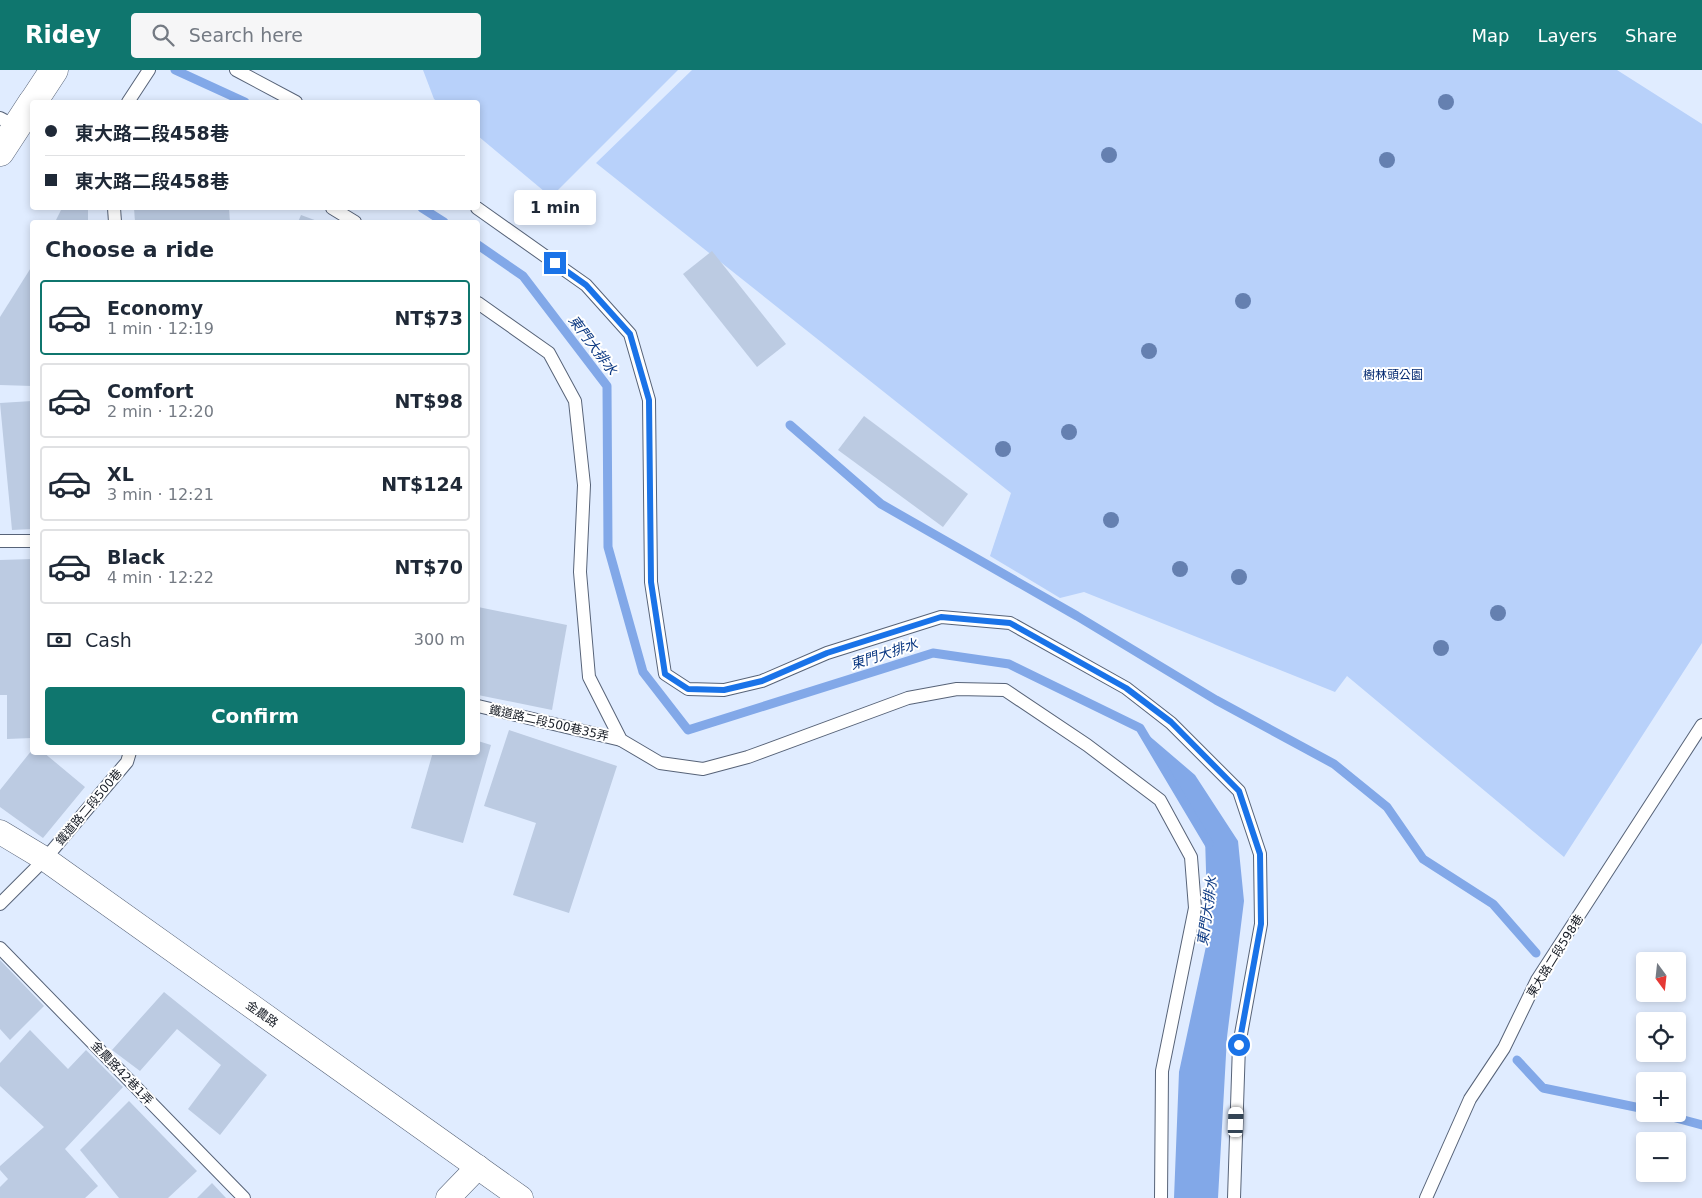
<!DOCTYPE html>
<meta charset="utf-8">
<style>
:root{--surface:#fff;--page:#f6f6f7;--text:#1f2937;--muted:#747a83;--line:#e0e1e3;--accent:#0f766e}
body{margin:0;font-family:"DejaVu Sans","Noto Sans TC",sans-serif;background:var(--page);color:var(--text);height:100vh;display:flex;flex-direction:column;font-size:19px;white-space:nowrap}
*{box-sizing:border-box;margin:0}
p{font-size:16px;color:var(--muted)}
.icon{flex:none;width:28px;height:28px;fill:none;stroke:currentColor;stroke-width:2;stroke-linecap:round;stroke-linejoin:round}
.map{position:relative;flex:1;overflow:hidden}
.drawer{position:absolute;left:30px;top:150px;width:450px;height:535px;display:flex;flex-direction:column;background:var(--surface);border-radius:5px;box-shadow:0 2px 8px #0003}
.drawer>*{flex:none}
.top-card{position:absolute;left:30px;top:30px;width:450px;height:110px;border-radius:5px;box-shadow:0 2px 8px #0003;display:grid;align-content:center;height:110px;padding:0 15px;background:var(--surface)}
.needle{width:32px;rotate:165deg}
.fabs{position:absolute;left:1636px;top:882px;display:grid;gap:10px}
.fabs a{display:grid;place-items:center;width:50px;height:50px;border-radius:5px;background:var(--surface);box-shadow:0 2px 8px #0003;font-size:25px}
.end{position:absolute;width:22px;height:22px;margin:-11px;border:6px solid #1a73e8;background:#fff;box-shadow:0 0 0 2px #fff}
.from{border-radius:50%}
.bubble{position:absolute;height:35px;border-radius:5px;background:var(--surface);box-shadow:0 2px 8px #0003;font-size:16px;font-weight:700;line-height:35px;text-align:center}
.car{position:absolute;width:15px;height:30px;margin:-15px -8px;border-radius:6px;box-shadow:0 0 4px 1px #0007;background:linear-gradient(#fff 24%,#345 0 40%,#fff 0 76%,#345 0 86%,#fff 0)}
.top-card b{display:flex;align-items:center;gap:18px;height:48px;font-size:19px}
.top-card b+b{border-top:1px solid var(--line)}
.top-card i{width:12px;height:12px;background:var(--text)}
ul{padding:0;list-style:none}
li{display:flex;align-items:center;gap:15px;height:75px;margin:0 10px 8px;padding:0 5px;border:2px solid var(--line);border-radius:5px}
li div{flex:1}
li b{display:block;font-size:19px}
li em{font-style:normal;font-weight:700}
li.current{border-color:var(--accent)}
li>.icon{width:45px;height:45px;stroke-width:1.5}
h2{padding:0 15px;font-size:22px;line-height:60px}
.pay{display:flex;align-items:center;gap:12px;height:55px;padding:0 15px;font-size:19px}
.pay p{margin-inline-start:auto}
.cta{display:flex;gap:10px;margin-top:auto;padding:10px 15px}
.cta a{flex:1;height:58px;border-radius:5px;background:var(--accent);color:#fff;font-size:20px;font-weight:700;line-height:58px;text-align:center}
header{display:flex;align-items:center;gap:30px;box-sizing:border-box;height:70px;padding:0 25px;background:var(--accent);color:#fff}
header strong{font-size:24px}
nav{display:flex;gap:28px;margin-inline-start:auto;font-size:18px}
.search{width:350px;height:45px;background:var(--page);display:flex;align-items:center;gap:12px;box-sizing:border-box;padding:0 18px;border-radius:5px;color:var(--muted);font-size:19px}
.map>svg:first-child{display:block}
.green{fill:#b8d1fa}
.water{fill:#82a8e8}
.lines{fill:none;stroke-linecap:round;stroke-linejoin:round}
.stream{stroke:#82a8e8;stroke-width:9}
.building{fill:#bccbe2}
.service-casing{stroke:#576378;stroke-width:14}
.minor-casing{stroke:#576378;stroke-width:25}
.tertiary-casing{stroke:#576378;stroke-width:29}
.service{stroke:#fff;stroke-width:12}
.minor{stroke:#fff;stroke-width:24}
.tertiary{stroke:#fff;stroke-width:28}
.tree{fill:#6580b0}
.route{stroke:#1a73e8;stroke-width:6}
.labels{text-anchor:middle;stroke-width:4;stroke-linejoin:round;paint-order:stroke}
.park-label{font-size:12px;fill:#00276f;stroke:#fff}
.street-label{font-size:12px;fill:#161b24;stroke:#fff}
.water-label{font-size:14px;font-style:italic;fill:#0c3983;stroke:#fff}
</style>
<header>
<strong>Ridey</strong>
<div class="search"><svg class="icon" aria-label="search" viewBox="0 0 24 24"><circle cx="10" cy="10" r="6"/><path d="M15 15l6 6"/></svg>Search here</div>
<nav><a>Map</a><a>Layers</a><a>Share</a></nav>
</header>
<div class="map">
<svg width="1702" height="1128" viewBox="0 0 1702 1128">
<rect width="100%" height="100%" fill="#e0ecff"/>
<g class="green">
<path d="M 423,0 L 678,0 L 551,127 L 478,66 L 478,32 L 438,32 L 434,29 Z"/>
<path d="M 692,0 L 1617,0 L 1702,54 L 1702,573 L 1564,787 L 1347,606 L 1335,622 L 1084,522 L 1060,528 L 990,486 L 1011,423 L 596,93 Z"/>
</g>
<path class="water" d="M 1140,658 L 1195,705 L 1238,771 L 1244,831 L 1227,967 L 1218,1128 L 1174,1128 L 1179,1002 L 1208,867 L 1205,767 Z"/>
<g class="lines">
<g class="stream">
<path d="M 175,0 L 245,32"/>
<path d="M 422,138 L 444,152"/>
<path d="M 478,175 L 523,206 L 607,316 L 608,477 L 643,602 L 688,660 L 933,583 L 1009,594 L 1140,658 L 1209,774"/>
<path d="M 790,355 L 881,434 L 1077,546 L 1216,630 L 1334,694 L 1387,737 L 1423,789 L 1493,834 L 1536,883"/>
<path d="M 1517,990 L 1543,1018 L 1645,1039"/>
<path d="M 1661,1044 L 1702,1055"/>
</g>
</g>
<g class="building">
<path d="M 62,138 L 88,138 L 88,152 L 55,152 Z"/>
<path d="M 134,138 L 229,138 L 230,152 L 135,152 Z"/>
<path d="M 301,145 L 320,152 L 298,152 Z"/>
<path d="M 712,181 L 786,274 L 757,297 L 683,204 Z"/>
<path d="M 32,196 L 32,316 L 0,315 L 0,247 Z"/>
<path d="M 32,331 L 32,459 L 12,460 L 0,333 Z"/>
<path d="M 864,346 L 968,424 L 943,457 L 838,380 Z"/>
<path d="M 32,489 L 32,668 L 7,669 L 7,625 L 0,625 L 0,490 Z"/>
<path d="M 478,537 L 567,555 L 552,640 L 478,625 Z"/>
<path d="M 509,660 L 617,696 L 569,843 L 513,825 L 536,753 L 484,736 Z"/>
<path d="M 478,671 L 491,675 L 463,773 L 411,758 L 433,682 L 478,682 Z"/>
<path d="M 32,680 L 32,682 L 43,682 L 85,717 L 43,768 L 0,737 L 0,720 Z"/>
<path d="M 0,890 L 44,936 L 10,970 L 0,959 Z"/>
<path d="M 164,922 L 267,1005 L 220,1065 L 188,1039 L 221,995 L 177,959 L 140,1001 L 112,980 Z"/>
<path d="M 30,960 L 68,999 L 86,980 L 123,1017 L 65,1079 L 98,1116 L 85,1128 L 0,1128 L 0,1117 L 8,1109 L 0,1100 L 0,1096 L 44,1057 L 0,1016 L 0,993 Z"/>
<path d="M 129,1031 L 197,1101 L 168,1128 L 119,1128 L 80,1080 Z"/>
<path d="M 212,1113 L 226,1128 L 197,1128 Z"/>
</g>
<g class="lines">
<defs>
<g id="service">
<path d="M 236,0 L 296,32"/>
<path d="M 128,32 L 149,0"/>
<path d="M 0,48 L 17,57 L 20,55"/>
<path d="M 114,138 L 115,152"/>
<path d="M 332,138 L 355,152"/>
<path d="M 477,138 L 586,215 L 630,264 L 649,330 L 651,512 L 665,604 L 688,619 L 724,620 L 762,611 L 827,583 L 941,547 L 1010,553 L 1126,618 L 1171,653 L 1239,721 L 1260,784 L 1261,854 L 1239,975 L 1234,1128"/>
<path d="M 478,233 L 549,283 L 575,331 L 584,415 L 580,502 L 589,607 L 621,670 L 660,693 L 703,699 L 748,687 L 908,628 L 957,619 L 1005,620 L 1087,675 L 1160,730 L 1191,787 L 1195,838 L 1162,1001 L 1161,1128"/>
<path d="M 0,471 L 32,471"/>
<path d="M 478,636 L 621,670"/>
<path d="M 0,834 L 45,789 L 127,692 L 130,682"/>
<path d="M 0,878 L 244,1128"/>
<path d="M 1426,1128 L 1470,1029 L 1504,978 L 1537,910 L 1702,655"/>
</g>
<g id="minor">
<path d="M 0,762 L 45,789 L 521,1128"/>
<path d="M 448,1128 L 478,1097"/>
</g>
<g id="tertiary">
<path d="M 33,32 L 54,0"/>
<path d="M 0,82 L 32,33"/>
</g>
</defs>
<use href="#service" class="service-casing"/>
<use href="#minor" class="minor-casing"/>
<use href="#tertiary" class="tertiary-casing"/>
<use href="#service" class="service"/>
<use href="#minor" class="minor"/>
<use href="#tertiary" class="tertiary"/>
</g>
<g class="tree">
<circle cx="1446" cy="32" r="8"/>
<circle cx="1109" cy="85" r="8"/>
<circle cx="1387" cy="90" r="8"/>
<circle cx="1243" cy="231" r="8"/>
<circle cx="1149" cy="281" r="8"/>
<circle cx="1069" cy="362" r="8"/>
<circle cx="1003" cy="379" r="8"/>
<circle cx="1111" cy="450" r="8"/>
<circle cx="1180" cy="499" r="8"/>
<circle cx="1239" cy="507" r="8"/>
<circle cx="1498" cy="543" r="8"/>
<circle cx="1441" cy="578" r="8"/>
</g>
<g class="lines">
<path class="route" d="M 555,193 L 586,215 L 630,264 L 649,330 L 651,512 L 665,604 L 688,619 L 724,620 L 762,611 L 827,583 L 941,547 L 1010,553 L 1126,618 L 1171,652 L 1239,721 L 1260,784 L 1261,854 L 1239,975"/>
</g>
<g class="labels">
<g class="park-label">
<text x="1393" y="309">樹林頭公園</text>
</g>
<g class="street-label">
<text transform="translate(549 653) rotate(13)" y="4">鐵道路二段500巷35弄</text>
<text transform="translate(89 737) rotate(-50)" y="4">鐵道路二段500巷</text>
<text transform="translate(1555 886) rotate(-58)" y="4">東大路二段598巷</text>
<text transform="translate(262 944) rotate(35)" y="4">金農路</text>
<text transform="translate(122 1003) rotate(46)" y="4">金農路42巷1弄</text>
</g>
<g class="water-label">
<text transform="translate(593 275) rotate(53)" y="5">東門大排水</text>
<text transform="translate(884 584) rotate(-18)" y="5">東門大排水</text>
<text transform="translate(1207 841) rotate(-82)" y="5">東門大排水</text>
</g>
</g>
</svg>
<div class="fabs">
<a><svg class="needle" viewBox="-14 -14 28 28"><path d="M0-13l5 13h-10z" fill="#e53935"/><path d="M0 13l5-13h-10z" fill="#747a83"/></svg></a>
<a><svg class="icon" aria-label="locate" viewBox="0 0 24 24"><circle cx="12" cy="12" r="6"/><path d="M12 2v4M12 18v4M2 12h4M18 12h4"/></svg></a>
<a>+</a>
<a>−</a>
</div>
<i class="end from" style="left:1239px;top:975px"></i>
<i class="end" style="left:555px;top:193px"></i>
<div class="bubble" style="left:514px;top:120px;width:82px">1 min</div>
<i class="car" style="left:1236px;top:1052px;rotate:2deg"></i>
<div class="top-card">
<b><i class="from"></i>東大路二段458巷</b>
<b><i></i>東大路二段458巷</b>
</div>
<section class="drawer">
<h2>Choose a ride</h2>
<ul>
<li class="current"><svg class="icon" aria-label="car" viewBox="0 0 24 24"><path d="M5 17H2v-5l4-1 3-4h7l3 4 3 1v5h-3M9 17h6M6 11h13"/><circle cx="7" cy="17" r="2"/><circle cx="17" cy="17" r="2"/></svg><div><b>Economy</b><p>1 min · 12:19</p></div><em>NT$73</em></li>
<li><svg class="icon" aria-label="car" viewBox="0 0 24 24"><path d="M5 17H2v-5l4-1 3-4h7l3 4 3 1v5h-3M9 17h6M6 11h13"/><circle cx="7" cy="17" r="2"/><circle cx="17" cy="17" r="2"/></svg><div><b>Comfort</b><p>2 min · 12:20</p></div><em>NT$98</em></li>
<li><svg class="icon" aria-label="car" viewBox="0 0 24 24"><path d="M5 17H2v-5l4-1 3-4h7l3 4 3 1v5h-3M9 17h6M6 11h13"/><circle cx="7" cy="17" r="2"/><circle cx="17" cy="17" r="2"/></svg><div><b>XL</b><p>3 min · 12:21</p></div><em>NT$124</em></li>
<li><svg class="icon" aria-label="car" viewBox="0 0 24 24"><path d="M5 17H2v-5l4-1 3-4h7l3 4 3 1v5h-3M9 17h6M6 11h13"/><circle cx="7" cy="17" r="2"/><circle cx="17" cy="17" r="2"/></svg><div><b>Black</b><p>4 min · 12:22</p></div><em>NT$70</em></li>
</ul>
<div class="pay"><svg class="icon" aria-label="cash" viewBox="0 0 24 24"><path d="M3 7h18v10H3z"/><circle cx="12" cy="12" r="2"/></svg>Cash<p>300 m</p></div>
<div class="cta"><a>Confirm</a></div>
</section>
</div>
